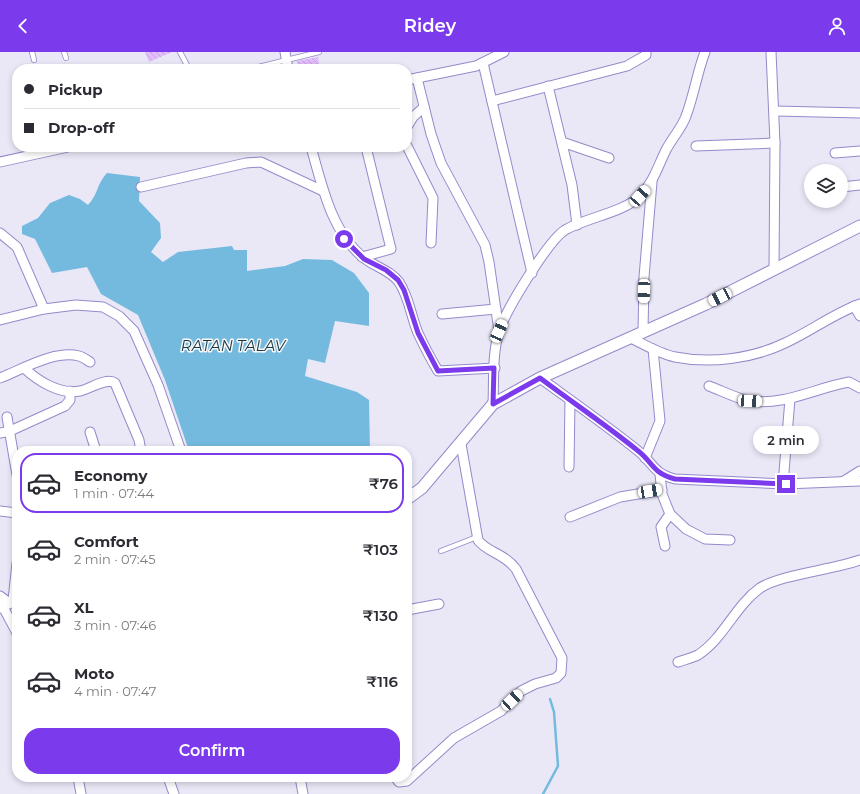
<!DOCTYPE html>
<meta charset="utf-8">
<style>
:root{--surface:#fff;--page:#f2f2f3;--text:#2b2b33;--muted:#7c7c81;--line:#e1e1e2;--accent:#7c3aed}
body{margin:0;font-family:Montserrat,sans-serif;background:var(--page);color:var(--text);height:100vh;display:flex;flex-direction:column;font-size:15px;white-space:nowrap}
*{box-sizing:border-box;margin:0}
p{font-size:13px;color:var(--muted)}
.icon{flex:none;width:22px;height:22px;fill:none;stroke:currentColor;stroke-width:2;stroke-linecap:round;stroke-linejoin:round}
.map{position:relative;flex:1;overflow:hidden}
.sheet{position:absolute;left:12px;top:394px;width:400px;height:336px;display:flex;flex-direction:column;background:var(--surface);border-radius:16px;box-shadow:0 2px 6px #0003}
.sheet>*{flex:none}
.guide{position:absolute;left:12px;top:12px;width:400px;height:88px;border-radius:16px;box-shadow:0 2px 6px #0003;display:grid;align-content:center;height:88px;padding:0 12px;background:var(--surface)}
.tools{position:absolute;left:804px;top:112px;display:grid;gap:8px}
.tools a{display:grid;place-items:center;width:44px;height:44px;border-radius:50%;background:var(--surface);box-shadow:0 2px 6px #0003;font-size:20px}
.end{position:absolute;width:18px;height:18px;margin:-9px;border:5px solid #7c3aed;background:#fff;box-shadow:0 0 0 2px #fff}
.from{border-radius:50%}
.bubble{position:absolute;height:28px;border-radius:14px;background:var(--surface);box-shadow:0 2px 6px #0003;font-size:13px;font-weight:600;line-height:28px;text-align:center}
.car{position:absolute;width:12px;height:24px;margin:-12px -6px;border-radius:5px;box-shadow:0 0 3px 1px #0007;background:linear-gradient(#fff 24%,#345 0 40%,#fff 0 76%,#345 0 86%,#fff 0)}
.guide b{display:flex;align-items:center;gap:14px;height:38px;font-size:15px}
.guide b+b{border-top:1px solid var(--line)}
.guide i{width:10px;height:10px;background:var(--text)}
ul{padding:7px 0 0;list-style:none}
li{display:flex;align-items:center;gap:12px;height:60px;margin:0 8px 6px;padding:0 4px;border:2px solid transparent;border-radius:16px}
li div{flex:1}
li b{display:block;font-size:15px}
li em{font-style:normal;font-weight:600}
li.active{border-color:var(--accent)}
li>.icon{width:36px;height:36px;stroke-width:1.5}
.primary-button{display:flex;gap:8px;margin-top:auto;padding:8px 12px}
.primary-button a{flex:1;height:46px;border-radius:16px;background:var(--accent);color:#fff;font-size:16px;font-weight:600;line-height:46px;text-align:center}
header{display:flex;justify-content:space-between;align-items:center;height:52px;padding:0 12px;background:var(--accent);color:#fff;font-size:18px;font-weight:600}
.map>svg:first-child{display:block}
.water{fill:#74bade}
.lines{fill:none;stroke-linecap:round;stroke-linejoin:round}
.stream{stroke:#74bade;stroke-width:2.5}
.building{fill:url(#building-back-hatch)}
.service-casing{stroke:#9589ca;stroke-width:6}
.minor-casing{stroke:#9589ca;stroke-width:11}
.tertiary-casing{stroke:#9589ca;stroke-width:13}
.service{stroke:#fff;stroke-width:4.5}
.minor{stroke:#fff;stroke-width:9}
.tertiary{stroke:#fff;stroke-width:11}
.route{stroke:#7c3aed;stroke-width:5}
.labels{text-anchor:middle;stroke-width:3;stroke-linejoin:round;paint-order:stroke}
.water-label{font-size:15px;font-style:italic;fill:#173747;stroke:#f7f7f7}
</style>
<header><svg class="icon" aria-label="back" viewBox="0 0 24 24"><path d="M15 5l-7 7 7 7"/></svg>Ridey<svg class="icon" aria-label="person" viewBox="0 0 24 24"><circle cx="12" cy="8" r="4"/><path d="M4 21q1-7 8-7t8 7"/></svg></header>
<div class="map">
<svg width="860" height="742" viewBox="0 0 860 742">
<defs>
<pattern id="building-back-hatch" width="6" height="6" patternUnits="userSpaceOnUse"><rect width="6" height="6" fill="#e4bdfc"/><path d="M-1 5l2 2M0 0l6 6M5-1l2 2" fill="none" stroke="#c4a3da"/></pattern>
</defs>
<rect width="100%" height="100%" fill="#eae8f7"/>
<path class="water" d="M 107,121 L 140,125 L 139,149 L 160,171 L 161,186 L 151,200 L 163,210 L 178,200 L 232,194 L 234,198 L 247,198 L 247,219 L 285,214 L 303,207 L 332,208 L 354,221 L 369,241 L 369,274 L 335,269 L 325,311 L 308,307 L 305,324 L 357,340 L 369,348 L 370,399 L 189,399 L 165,328 L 138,263 L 101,242 L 87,215 L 52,221 L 35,187 L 22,182 L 22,174 L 38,166 L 50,151 L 69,143 L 80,147 L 88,153 C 99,141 96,133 107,121 Z"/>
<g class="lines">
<path class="stream" d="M 543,742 L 558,714 L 554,660 L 550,647"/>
</g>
<g class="building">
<path d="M 145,0 L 172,0 L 149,10 Z"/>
<path d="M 318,5 L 320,17 L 299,17 L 297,9 Z"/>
</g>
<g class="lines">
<defs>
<g id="service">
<path d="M 32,0 L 34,8"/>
<path d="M 64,0 L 66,6"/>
<path d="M 180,0 L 189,17"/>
<path d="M 250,17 L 319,0"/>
<path d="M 441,499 L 477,485"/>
</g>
<g id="minor">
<path d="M 285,0 L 288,17"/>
<path d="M 771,0 L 775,91 L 774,217"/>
<path d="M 483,11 L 532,221"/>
<path d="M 417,26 L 431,82 L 441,111 L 485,193 L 489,210 L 499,279"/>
<path d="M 407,28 L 476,14 L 504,0"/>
<path d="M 548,34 L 572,133 L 577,173"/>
<path d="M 492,49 L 627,14 L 646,3 L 646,0"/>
<path d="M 775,59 L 860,61"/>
<path d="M 407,75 L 413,65 L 424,55"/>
<path d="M 562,90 L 609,106"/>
<path d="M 407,94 L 433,146 L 431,191"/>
<path d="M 696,94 L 775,91"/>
<path d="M 311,95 C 322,133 331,180 364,206 C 375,215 390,218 399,230 C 409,245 411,264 418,281 C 424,294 431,307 438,319 L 495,316"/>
<path d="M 835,101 L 860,99"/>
<path d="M 0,110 L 68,95"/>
<path d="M 141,135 L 246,111 L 261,110 L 323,139"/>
<path d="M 842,135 L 860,133"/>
<path d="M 0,181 L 17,195 L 44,257"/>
<path d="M 362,205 L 391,197 L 366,95"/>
<path d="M 854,254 L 860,264"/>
<path d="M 442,262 L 496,257"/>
<path d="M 0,268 L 44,257 L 76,253 L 103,255 L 119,264 L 134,279 L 158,333 L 181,399"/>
<path d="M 643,280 L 644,225 L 652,130"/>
<path d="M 631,286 C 645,293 660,302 675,305 C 710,312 752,307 785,291 C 811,279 833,262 860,252"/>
<path d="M 24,316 C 38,329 60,343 80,339 C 90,337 106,325 115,331 L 139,388 L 141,399"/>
<path d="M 0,326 C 23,317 54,298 79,304 C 83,305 87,308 90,310"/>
<path d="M 540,326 C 573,350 606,373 637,398 C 654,411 652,421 675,427 L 785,432 L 860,429"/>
<path d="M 709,334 C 722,339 736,346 749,349 C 785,354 815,336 849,330 L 860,336"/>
<path d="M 493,352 C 494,329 492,302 499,280 C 505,259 548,189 565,178 C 587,165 624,161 641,143 C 654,129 658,114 666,98 C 672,86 682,76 686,64 C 694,43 697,21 705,0"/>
<path d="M 7,365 L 17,423"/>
<path d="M 90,380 L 96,399"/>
<path d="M 0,381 L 10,379 L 65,354 L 70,348 L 70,339"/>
<path d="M 645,406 L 660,369 L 653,297"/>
<path d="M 569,415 L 570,348"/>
<path d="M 660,422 L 662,442 L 670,462 L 686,477 L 705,487 L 730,488"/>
<path d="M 844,429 L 860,419"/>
<path d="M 783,432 L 790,347"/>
<path d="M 0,459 L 17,461"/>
<path d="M 570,465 L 620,445 L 662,438"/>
<path d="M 665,494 L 661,475 L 670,462"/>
<path d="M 0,544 L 8,550"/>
<path d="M 13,548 L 17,511"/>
<path d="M 2,553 L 17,581"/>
<path d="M 407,558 L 439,552"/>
<path d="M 678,610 C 684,608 692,606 698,603 C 724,586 735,554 760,536 C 782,522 833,518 860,508"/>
<path d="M 78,725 L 81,742"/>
<path d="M 168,725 L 174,742"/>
<path d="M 300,725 L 303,742"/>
<path d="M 395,725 L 399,730 L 407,729 L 454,686 L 501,659 L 521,639 L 535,632 L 556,626 L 561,621 L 562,606 L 516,517 C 504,501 486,500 478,488 L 461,392"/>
</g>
<g id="tertiary">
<path d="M 407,447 L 422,436 L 493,352 L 540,326 L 706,252 L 860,174"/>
<path d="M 0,555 L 17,547"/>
</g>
</defs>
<use href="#service" class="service-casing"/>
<use href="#minor" class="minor-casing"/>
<use href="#tertiary" class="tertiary-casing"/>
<use href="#service" class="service"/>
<use href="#minor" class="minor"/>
<use href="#tertiary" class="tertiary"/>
</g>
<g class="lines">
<path class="route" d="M 344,187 L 364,207 L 386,218 L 398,228 L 404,238 L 418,281 L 438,319 L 494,316 L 493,352 L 540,326 C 572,350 606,373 637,398 C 654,411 652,421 675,427 L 786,432"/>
</g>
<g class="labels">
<g class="water-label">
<text x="233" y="299">RATAN TALAV</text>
</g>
</g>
</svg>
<div class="tools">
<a><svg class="icon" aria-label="layers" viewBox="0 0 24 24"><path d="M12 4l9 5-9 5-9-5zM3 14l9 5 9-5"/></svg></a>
</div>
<i class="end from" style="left:344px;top:187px"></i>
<i class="end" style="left:786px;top:432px"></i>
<div class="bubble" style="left:753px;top:374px;width:66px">2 min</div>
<i class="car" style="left:640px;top:144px;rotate:42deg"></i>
<i class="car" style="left:644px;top:239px;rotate:182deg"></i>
<i class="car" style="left:720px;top:245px;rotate:243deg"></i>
<i class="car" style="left:499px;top:279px;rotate:24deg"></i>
<i class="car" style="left:750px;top:349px;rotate:93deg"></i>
<i class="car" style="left:650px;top:439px;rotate:81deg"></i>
<i class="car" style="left:512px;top:648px;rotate:47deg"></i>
<div class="guide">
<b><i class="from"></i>Pickup</b>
<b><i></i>Drop-off</b>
</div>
<section class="sheet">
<ul>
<li class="active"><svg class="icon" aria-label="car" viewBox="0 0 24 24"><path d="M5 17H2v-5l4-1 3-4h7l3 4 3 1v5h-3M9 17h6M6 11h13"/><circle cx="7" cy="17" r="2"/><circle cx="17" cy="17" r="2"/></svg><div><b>Economy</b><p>1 min · 07:44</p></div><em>₹76</em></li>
<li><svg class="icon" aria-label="car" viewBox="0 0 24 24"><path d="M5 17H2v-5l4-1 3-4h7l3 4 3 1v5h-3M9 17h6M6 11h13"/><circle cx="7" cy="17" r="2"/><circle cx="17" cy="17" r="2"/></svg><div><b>Comfort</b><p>2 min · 07:45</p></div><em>₹103</em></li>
<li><svg class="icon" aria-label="car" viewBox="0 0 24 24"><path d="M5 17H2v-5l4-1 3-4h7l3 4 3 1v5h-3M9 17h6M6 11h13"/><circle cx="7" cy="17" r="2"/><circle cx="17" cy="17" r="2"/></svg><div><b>XL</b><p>3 min · 07:46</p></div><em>₹130</em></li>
<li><svg class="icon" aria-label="car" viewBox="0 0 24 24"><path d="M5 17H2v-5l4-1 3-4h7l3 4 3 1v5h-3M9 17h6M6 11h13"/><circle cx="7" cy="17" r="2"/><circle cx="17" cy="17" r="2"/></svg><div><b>Moto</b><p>4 min · 07:47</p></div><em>₹116</em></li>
</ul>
<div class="primary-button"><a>Confirm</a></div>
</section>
</div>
